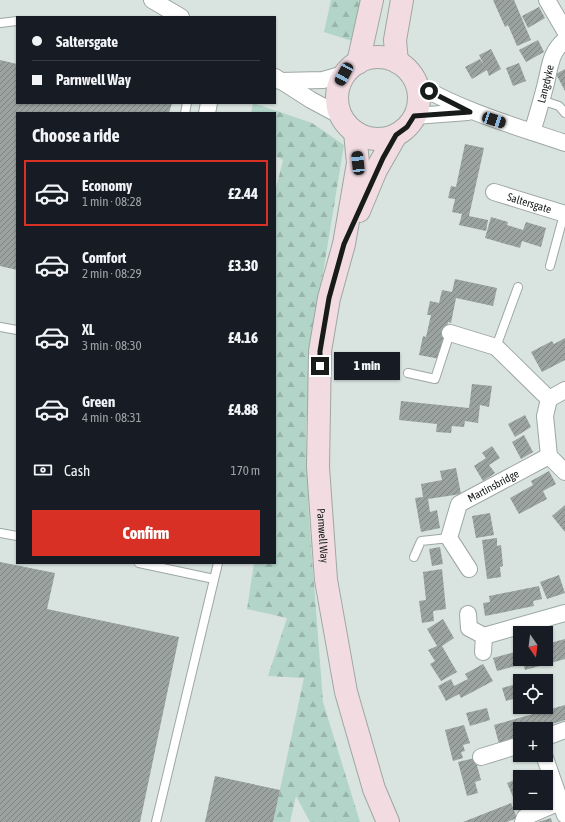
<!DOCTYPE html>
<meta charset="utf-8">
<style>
:root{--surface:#171b24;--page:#242831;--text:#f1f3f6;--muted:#9ea1a6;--line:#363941;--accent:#d93025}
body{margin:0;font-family:"Asap Condensed",sans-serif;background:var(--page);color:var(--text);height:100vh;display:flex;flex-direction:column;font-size:15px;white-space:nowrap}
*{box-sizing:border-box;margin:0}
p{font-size:13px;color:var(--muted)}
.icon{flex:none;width:22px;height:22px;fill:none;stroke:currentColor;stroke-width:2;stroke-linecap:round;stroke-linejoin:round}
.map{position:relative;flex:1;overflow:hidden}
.drawer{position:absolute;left:16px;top:112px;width:260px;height:452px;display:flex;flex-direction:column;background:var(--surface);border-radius:0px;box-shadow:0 1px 3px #0004}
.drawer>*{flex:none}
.top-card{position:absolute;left:16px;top:16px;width:260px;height:88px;border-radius:0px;box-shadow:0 1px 3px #0004;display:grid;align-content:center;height:88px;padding:0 16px;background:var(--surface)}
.needle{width:26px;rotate:166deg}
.controls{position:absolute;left:513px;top:626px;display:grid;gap:8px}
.controls a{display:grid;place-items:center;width:40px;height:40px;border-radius:0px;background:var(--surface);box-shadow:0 1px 3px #0004;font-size:20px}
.end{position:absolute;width:18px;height:18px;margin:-9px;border:5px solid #171b1a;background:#fff;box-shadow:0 0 0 2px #fff}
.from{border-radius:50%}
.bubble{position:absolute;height:28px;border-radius:0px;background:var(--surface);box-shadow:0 1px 3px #0004;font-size:13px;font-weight:800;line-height:28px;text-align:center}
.car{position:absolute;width:12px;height:24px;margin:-12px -6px;border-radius:5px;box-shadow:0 0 3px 1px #0007;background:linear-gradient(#222 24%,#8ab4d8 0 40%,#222 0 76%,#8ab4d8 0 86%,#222 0)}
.top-card b{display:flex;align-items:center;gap:14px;height:38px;font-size:15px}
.top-card b+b{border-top:1px solid var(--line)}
.top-card i{width:10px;height:10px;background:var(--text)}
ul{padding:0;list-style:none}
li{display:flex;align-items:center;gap:12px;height:66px;margin:0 8px 6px;padding:0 8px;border:2px solid transparent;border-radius:0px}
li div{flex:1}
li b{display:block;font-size:15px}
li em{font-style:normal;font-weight:800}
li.selected{border-color:var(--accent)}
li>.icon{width:36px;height:36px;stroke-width:1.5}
h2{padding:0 16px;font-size:18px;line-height:48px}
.pay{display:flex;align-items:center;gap:10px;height:44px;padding:0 16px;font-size:15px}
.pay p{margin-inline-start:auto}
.action{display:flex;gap:8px;margin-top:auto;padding:8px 16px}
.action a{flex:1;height:46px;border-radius:0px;background:var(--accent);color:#fff;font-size:16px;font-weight:800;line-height:46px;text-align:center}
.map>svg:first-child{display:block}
.forest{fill:url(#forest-firs)}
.building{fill:url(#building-hatch)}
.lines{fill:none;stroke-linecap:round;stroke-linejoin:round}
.lane-casing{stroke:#9da7a3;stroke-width:10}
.street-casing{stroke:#9da7a3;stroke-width:18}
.secondary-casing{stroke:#9da7a3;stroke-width:24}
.lane{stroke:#fff;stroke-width:8}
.street{stroke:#fff;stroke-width:16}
.secondary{stroke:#f2dce2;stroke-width:22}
.route{stroke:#171b1a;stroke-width:5}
.labels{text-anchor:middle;stroke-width:3.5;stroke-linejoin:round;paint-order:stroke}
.street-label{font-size:11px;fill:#171b1a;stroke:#fff}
</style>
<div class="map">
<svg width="565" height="822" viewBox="0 0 565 822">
<defs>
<pattern id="forest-firs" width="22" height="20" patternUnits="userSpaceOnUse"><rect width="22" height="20" fill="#b3d4c8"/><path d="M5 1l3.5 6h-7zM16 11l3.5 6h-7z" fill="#99b5ab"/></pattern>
<pattern id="building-hatch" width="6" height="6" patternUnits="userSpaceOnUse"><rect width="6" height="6" fill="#9aa3a0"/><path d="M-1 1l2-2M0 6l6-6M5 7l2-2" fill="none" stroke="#7d8482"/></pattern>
</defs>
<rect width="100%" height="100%" fill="#d9e3df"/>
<g class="forest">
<path d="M 331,0 L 361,0 L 352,41 L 324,32 Z"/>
<path d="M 253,103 L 312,123 L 344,145 L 312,340 L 306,430 L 309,518 L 323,702 L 360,822 L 310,822 L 296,796 L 290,822 L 273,822 L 304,678 L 268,676 L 287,618 L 247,609 L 254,563 L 275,563 L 275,192 L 283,160 L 275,156 L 275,113 L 251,113 Z"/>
</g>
<g class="building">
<path d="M 493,0 L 514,0 L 531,40 L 517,46 L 508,25 L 505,27 Z"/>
<path d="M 539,7 L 545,18 L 528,28 L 522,16 Z"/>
<path d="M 538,40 L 544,52 L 526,62 L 519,50 Z"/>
<path d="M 491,49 L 501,69 L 489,76 L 487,70 L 472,79 L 465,67 L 480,59 L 484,65 L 479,55 Z"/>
<path d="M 0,60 L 17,64 L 17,103 L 172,103 L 169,113 L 17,113 L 17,270 L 0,266 Z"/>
<path d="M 519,63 L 526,81 L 513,86 L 506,68 Z"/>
<path d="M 565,69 L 565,91 L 556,74 Z"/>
<path d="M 465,144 L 484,148 L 469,216 L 488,220 L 486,231 L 459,225 L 462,214 L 452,212 L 455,199 L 448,198 L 451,186 L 456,187 Z"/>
<path d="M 491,217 L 508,222 L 507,225 L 523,230 L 526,222 L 546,228 L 541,247 L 522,241 L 520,248 L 485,238 Z"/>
<path d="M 455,279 L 497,288 L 493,306 L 456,298 L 451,323 L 448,322 L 440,359 L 419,355 L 423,336 L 426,337 L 431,315 L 427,315 L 430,301 L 439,303 L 442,290 L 452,292 Z"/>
<path d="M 565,338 L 565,360 L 542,372 L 531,352 L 552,341 L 554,344 Z"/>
<path d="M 472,384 L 492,386 L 489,407 L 480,405 L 478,423 L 465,421 L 464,427 L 452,426 L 451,433 L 436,432 L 437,424 L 399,420 L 401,401 L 469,408 Z"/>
<path d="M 525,415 L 531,427 L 515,437 L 508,424 Z"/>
<path d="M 524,435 L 533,452 L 521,459 L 512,442 Z"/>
<path d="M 492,446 L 500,458 L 489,465 L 495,473 L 483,481 L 474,466 L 486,458 L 482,453 Z"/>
<path d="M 456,468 L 461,494 L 428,499 L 430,512 L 437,510 L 440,528 L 421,532 L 415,498 L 423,497 L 421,484 L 442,480 L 440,471 Z"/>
<path d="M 549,471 L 556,484 L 543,491 L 547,499 L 519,514 L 510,498 L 533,485 L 531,481 Z"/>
<path d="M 565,505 L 565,532 L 552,516 Z"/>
<path d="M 490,513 L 494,535 L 476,538 L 472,516 Z"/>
<path d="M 497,538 L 497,546 L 501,545 L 503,566 L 500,567 L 501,577 L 487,579 L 482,540 Z"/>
<path d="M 440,547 L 443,564 L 432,566 L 429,549 Z"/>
<path d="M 0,562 L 55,573 L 47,609 L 179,637 L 140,822 L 0,822 Z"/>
<path d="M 442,569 L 446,609 L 433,611 L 434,621 L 422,623 L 419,601 L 426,600 L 423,572 Z"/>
<path d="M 559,575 L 565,593 L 547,599 L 540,582 Z"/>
<path d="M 539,586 L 542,599 L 533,601 L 534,606 L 485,616 L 483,603 L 490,602 L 489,596 Z"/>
<path d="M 443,619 L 454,638 L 442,646 L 457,672 L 441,681 L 430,664 L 435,661 L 428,650 L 437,646 L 427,629 Z"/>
<path d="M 565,639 L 565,659 L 525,670 L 522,659 L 546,659 L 546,644 Z"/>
<path d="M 515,652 L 519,665 L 497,671 L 493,658 Z"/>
<path d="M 483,664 L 493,681 L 461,698 L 459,694 L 446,701 L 438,686 L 451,679 L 454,686 L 468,679 L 465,674 Z"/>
<path d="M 520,683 L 520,697 L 506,701 L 502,688 Z"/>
<path d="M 565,705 L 565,720 L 535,729 L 520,729 L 520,738 L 499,744 L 494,725 Z"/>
<path d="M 487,708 L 490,720 L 470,726 L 466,713 Z"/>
<path d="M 464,725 L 470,743 L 463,745 L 465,751 L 461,752 L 463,758 L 453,761 L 445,730 Z"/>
<path d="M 475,758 L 481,780 L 475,782 L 478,793 L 467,796 L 458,762 Z"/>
<path d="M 539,770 L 542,777 L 523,777 Z"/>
<path d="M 215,776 L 280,790 L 273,822 L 205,822 Z"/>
<path d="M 520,778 L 520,794 L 513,797 L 507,783 Z"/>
<path d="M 511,803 L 517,818 L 507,822 L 463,822 Z"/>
<path d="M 551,818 L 552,822 L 538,822 Z"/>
</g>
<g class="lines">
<defs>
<g id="lane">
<path d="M 0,23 L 17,21"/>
<path d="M 541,100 L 559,106 L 565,113"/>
<path d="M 185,113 L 187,103"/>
<path d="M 550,266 L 564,214"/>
<path d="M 0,327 L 17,330"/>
<path d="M 496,347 L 518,287"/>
<path d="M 408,373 L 435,379 L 450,333"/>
<path d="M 0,533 L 17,536"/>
<path d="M 414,557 L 421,541 L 449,538"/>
<path d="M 139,563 L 214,579"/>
<path d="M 156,822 L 218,563"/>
</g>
<g id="street">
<path d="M 152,0 L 181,17"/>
<path d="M 547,0 L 565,31"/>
<path d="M 275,77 L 311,100 L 341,116"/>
<path d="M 280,81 L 323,80 L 344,74"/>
<path d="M 416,84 C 465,112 512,125 565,143"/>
<path d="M 207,113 L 209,103"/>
<path d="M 415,116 L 468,112"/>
<path id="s1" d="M 532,132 C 537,117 541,102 545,87 C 550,69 549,53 565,40"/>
<path id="s2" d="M 494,192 L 565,214"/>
<path d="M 450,333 L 496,347 L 549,399"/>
<path d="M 565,390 L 549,399 L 545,416 L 549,456 L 565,472"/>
<path id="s3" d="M 469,569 L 449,538 L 459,504 L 549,456"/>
<path d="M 468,614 L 469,628 L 484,636"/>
<path d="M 484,636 L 565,613"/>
<path d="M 483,652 L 484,636"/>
<path d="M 546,737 L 565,730"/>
<path d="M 544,755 L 565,815"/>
<path d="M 481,757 L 520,745"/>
<path d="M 523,822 L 525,817 L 560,802"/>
</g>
<g id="secondary">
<circle cx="378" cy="98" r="41"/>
<path d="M 397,62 L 395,40 L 402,0"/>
<path d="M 358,63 L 372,0"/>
<path id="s4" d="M 355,132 L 358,163 L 344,244 L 329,298 L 320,351 L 318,467 L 326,580 L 346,692 L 374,789 L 388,822"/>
<path d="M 359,211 L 376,170 L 396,135"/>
</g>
</defs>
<use href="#lane" class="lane-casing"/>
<use href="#street" class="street-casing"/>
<use href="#secondary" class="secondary-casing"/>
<use href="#lane" class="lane"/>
<use href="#street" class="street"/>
<use href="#secondary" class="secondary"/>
</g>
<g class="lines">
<path class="route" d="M 320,366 L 320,351 L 329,298 L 344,244 L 383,158 L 396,135 L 407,127 L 414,116 L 470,112 L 429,91"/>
</g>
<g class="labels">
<g class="street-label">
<text dy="4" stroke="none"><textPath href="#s1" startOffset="50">Langdyke</textPath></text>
<text dy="4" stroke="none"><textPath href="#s2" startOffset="37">Saltersgate</textPath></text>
<text dy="4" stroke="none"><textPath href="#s3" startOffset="111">Martinsbridge</textPath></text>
<text dy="4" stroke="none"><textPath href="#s4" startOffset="408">Parnwell Way</textPath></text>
</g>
</g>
</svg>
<div class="controls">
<a><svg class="needle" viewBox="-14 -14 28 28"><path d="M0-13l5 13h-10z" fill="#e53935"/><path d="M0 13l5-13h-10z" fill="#9ea1a6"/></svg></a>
<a><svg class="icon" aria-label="locate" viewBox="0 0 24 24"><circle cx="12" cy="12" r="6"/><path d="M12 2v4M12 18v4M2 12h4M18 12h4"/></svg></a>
<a>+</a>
<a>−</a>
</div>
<i class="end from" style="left:429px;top:91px"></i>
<i class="end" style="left:320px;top:366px"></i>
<div class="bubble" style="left:334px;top:352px;width:66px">1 min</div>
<i class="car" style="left:344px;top:74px;rotate:208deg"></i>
<i class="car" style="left:494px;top:120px;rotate:108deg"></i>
<i class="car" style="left:358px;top:163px;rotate:354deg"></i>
<div class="top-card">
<b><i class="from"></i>Saltersgate</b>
<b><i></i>Parnwell Way</b>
</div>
<section class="drawer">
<h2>Choose a ride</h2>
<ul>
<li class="selected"><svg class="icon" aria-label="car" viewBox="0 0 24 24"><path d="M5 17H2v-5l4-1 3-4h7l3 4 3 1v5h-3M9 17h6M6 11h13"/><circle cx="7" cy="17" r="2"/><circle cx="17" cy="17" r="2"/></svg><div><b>Economy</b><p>1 min · 08:28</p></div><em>£2.44</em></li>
<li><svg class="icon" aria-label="car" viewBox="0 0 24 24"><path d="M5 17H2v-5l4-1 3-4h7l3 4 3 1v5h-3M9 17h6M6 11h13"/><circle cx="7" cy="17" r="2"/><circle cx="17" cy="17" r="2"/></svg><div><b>Comfort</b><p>2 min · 08:29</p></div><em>£3.30</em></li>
<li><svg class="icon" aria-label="car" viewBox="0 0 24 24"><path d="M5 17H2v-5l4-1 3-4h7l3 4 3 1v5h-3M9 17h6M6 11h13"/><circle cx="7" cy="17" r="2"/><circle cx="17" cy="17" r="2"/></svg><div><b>XL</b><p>3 min · 08:30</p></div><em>£4.16</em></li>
<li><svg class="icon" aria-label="car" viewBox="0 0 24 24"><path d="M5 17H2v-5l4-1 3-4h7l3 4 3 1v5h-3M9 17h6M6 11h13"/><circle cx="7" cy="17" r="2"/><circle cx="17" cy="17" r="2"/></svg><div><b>Green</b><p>4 min · 08:31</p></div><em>£4.88</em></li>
</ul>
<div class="pay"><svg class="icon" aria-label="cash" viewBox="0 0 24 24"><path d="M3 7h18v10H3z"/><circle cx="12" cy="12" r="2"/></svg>Cash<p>170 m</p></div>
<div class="action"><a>Confirm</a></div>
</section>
</div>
